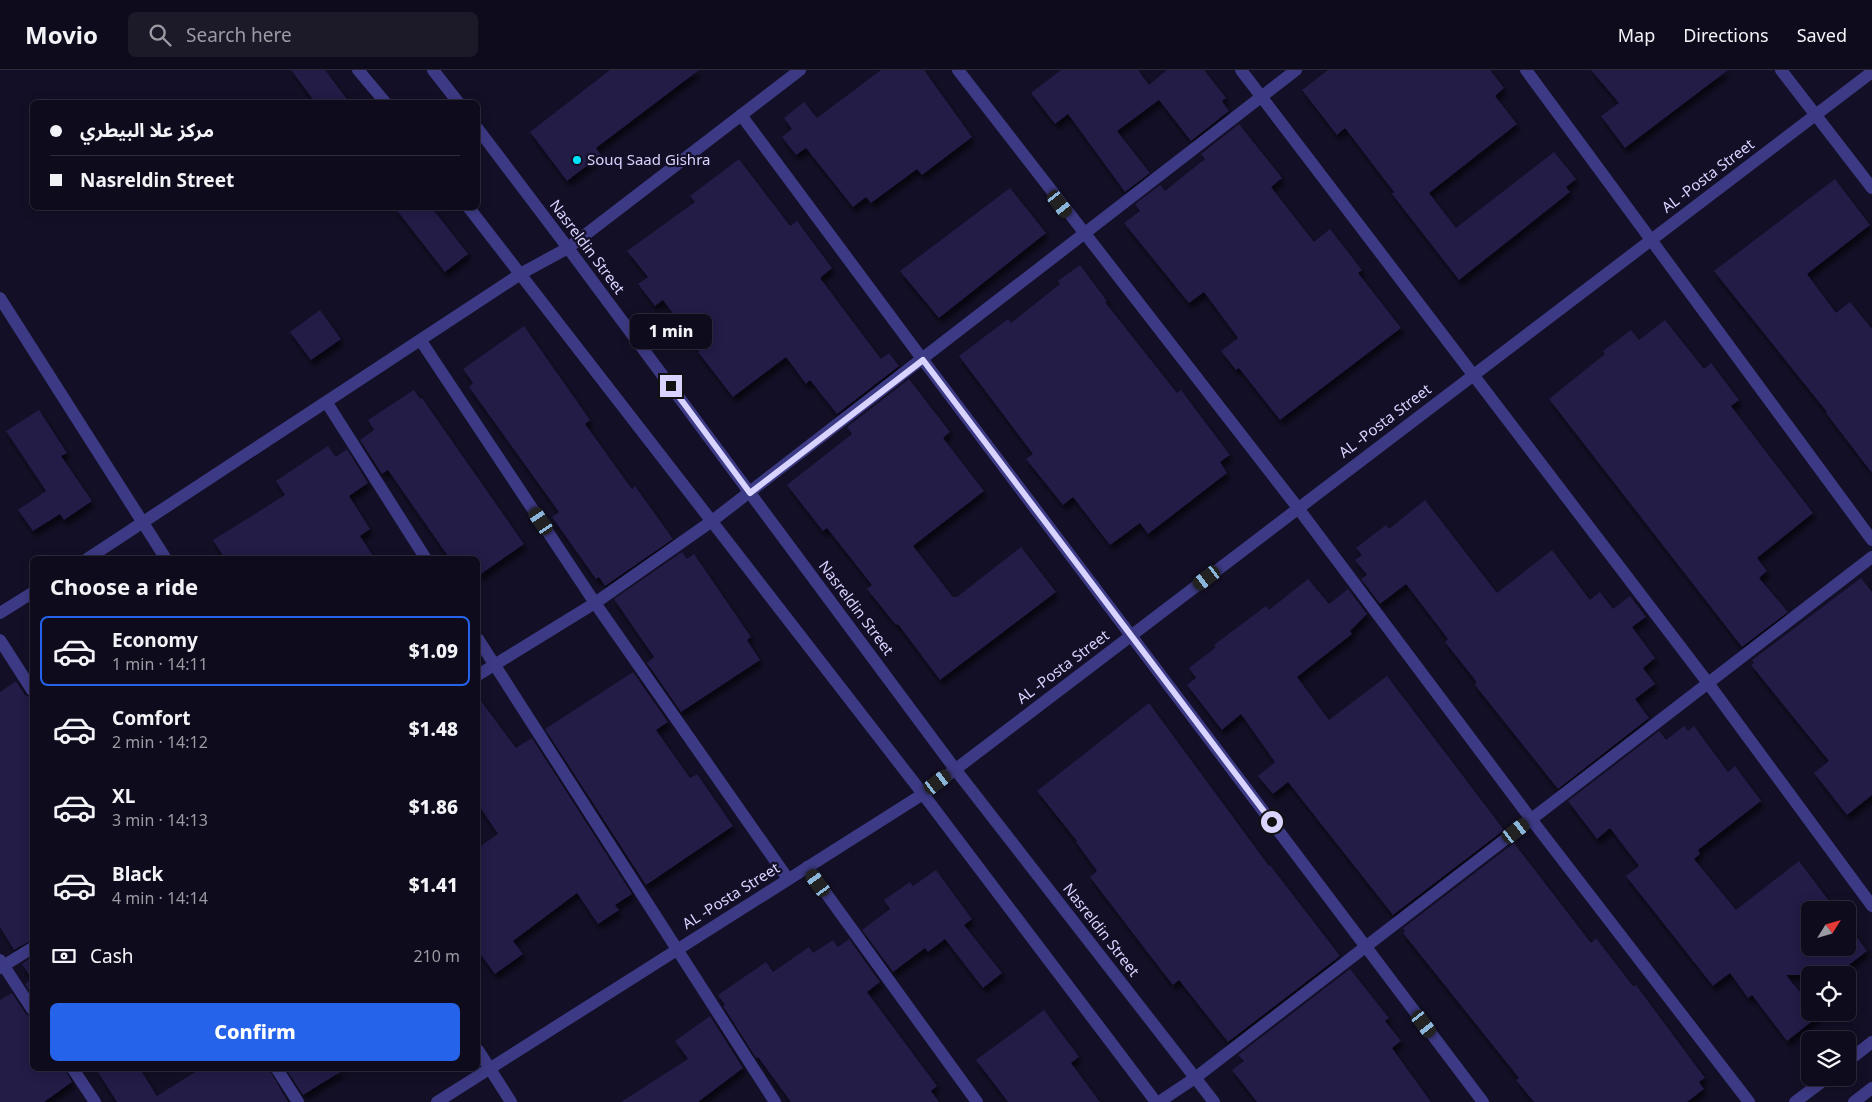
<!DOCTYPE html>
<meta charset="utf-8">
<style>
:root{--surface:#0e0b1c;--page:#1c1929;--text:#f1f3f6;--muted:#9b9ba3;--line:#2e2b3b;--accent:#2563eb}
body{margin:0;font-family:"Noto Sans","Noto Sans Arabic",sans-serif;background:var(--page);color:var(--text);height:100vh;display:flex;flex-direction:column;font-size:19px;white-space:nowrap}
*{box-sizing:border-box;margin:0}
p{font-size:16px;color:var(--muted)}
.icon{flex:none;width:28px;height:28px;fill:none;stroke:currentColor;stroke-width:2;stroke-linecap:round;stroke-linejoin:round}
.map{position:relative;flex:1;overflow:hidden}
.side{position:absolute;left:30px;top:486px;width:450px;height:515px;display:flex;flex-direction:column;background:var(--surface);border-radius:8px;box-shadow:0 2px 12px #0003,0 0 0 1px var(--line)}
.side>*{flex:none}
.top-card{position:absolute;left:30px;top:30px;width:450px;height:110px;border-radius:8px;box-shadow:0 2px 12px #0003,0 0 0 1px var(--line);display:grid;align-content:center;height:110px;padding:0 20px;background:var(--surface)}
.needle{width:32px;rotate:53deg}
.tools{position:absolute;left:1801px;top:831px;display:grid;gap:10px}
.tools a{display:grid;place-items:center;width:55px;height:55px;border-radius:8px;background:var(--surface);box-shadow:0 2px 12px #0003,0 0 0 1px var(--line);font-size:25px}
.end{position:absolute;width:22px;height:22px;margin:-11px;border:6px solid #d9d4ff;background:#111;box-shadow:0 0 0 2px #111}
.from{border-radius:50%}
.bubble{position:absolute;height:35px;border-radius:8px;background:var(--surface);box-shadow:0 2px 12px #0003,0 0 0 1px var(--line);font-size:16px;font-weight:800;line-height:35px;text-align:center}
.car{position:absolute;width:15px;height:30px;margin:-15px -8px;border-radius:6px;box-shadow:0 0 4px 1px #0007;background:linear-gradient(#222 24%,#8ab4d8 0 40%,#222 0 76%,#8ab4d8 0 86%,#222 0)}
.top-card b{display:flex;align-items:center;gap:18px;height:48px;font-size:19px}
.top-card b+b{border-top:1px solid var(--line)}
.top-card i{width:12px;height:12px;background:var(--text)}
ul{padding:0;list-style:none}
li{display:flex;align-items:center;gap:15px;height:70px;margin:0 10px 8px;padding:0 10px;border:2px solid transparent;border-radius:8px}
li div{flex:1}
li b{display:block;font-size:19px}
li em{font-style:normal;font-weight:800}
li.current{border-color:var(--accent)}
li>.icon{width:45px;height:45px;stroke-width:1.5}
h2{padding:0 20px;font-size:22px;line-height:60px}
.pay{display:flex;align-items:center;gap:12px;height:55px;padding:0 20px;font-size:19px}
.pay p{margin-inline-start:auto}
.cta{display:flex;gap:10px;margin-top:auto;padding:10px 20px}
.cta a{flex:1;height:58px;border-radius:8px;background:var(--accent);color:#fff;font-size:20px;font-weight:800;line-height:58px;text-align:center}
header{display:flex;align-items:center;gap:30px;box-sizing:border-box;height:70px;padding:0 25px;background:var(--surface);border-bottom:1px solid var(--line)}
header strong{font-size:24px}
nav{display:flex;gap:28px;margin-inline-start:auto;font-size:18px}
.search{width:350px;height:45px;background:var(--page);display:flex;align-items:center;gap:12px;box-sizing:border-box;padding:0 18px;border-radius:8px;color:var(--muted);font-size:19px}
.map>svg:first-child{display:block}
.building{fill:#241b47;filter:url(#shadow)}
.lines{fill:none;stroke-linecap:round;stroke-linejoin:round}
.minor{stroke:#3d3a85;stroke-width:12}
.route{stroke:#d9d4ff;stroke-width:6}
.poi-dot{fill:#00e5ff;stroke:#130f26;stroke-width:2}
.labels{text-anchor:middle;stroke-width:4.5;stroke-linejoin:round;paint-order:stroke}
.poi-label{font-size:15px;fill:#d9d4ff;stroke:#130f26;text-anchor:start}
.street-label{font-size:15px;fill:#d9d4ff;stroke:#130f26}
</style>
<header>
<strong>Movio</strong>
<div class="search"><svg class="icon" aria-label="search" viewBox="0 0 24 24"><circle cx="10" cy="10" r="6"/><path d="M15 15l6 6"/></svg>Search here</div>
<nav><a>Map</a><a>Directions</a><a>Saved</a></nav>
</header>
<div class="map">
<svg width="1872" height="1032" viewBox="0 0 1872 1032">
<defs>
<filter id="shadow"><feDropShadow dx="3" dy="5.5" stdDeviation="2.5" flood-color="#0009"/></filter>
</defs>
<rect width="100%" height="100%" fill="#130f26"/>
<g class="building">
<path d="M 291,0 L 325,0 L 349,32 L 315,32 Z"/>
<path d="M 610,0 L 699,0 L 596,78 L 601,85 L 567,111 L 530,62 Z"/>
<path d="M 881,0 L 924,0 L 972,67 L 922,105 L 917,99 L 871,133 L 866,127 L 853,137 L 806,78 L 796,85 L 782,67 L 792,59 L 784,48 L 804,32 L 817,48 Z"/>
<path d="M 1061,0 L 1138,0 L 1149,15 L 1167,0 L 1204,0 L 1226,28 L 1222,31 L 1229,41 L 1191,71 L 1159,30 L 1117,61 L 1150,103 L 1125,122 L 1068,44 L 1055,54 L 1031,23 Z"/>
<path d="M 1328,0 L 1490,0 L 1504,18 L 1495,26 L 1517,54 L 1429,123 L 1456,158 L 1554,82 L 1576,109 L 1566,117 L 1570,122 L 1459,210 L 1392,124 L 1394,122 L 1345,58 L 1337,65 L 1302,20 Z"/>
<path d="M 1591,0 L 1728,0 L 1625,78 L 1601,46 L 1619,33 Z"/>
<path d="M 1239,54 L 1282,108 L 1271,117 L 1314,172 L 1330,159 L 1362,200 L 1358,203 L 1401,258 L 1280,350 L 1239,298 L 1236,300 L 1221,281 L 1238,268 L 1204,222 L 1189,233 L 1124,153 L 1140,141 L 1135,134 L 1160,115 L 1165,121 L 1205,89 L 1201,84 Z"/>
<path d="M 739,89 L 790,156 L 797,151 L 832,198 L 820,208 L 881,289 L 889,283 L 899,296 L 837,344 L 810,310 L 806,314 L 786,287 L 733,327 L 698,282 L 700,280 L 663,230 L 655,236 L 638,214 L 648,207 L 627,181 L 695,132 L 690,126 Z"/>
<path d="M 1835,109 L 1870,155 L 1807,204 L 1836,243 L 1850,232 L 1872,259 L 1872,403 L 1826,343 L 1827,342 L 1714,201 Z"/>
<path d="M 1010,118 L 1046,163 L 939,248 L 900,201 Z"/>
<path d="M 395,138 L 432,138 L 468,184 L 445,202 Z"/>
<path d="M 1080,195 L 1107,231 L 1105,232 L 1177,323 L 1181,320 L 1230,385 L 1220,392 L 1227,403 L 1148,464 L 1140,453 L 1110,475 L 1073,427 L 1063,435 L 1026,389 L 1033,384 L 959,286 L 1008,249 L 1011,253 L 1060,214 L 1058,211 Z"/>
<path d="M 320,240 L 341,269 L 311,290 L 290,262 Z"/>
<path d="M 1665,250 L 1704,299 L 1711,293 L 1739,330 L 1731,336 L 1813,443 L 1757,488 L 1767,501 L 1759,508 L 1788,542 L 1742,577 L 1549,329 L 1605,284 L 1603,281 L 1631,260 L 1639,270 Z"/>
<path d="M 524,256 L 590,350 L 585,354 L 632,419 L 635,416 L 673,469 L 605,516 L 599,507 L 596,509 L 552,447 L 559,442 L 469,317 L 473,313 L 463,299 Z"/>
<path d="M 909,309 L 950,362 L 943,368 L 984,421 L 913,476 L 953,527 L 957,527 L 1021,477 L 1056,522 L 940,610 L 898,554 L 896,555 L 867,519 L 872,515 L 827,458 L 823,461 L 787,415 L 852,364 L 847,357 Z"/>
<path d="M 414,320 L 420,329 L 422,328 L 524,474 L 478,506 L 478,489 L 450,489 L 388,400 L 382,404 L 360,370 L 374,360 L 368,350 Z"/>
<path d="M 39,340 L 67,383 L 61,386 L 92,431 L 64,450 L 60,444 L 33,461 L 18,440 L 46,421 L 6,361 Z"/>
<path d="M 328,376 L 336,387 L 347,379 L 368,413 L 349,426 L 370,459 L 360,466 L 375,489 L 225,489 L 213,470 L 285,425 L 276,411 Z"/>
<path d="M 1425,430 L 1497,523 L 1552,480 L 1590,530 L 1600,522 L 1613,539 L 1630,526 L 1646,547 L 1632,557 L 1655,588 L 1643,598 L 1655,614 L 1635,629 L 1649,648 L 1558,719 L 1475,615 L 1476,611 L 1445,572 L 1448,569 L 1406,514 L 1380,534 L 1361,509 L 1367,505 L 1355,490 L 1362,485 L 1356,478 L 1386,455 L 1389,459 Z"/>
<path d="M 682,482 L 687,489 L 694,484 L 751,567 L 747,570 L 760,590 L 681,642 L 647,593 L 654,587 L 614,529 Z"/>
<path d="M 1861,508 L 1872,522 L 1872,725 L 1847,745 L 1814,703 L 1829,691 L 1751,595 L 1754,593 L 1752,590 Z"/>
<path d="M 1308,509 L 1329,534 L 1348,519 L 1367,544 L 1350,561 L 1352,564 L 1297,607 L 1329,650 L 1387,606 L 1504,760 L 1393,845 L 1288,712 L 1273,724 L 1258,706 L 1275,692 L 1241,644 L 1222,660 L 1187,615 L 1196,608 L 1189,598 L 1216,577 L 1214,575 L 1266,536 L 1269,540 Z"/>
<path d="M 633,602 L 668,652 L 656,660 L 690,708 L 697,704 L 733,756 L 646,815 L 545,659 Z"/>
<path d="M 16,611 L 25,625 L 32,628 L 32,870 L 14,880 L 0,857 L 0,622 Z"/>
<path d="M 478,627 L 516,678 L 532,668 L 632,824 L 615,835 L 619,840 L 598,854 L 577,823 L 513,871 L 523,884 L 495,904 L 478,881 L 478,778 L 498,764 L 478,734 Z"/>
<path d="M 1149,633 L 1269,796 L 1270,795 L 1340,886 L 1228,972 L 1179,910 L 1173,915 L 1148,883 L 1090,807 L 1097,801 L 1076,772 L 1077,771 L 1037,721 Z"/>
<path d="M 1684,656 L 1688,661 L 1694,656 L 1728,702 L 1735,696 L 1761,731 L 1698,780 L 1700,784 L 1694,789 L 1736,840 L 1799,791 L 1836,840 L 1810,840 L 1810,878 L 1848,878 L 1848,855 L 1867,881 L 1836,905 L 1786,905 L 1810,934 L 1810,942 L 1817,942 L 1820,945 L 1787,971 L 1752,925 L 1748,928 L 1730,903 L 1713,916 L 1626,806 L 1639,796 L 1610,758 L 1597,769 L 1568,731 L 1659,661 L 1666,670 Z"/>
<path d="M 1514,773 L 1591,873 L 1596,868 L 1633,916 L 1636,915 L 1705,1008 L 1699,1012 L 1704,1019 L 1687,1032 L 1534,1032 L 1516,1010 L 1519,1008 L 1403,863 L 1405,861 L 1403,858 Z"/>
<path d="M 936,800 L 972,849 L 964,855 L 1002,903 L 983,918 L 945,869 L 928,882 L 925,878 L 893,902 L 862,860 L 890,839 L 884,830 L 910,812 L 913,816 Z"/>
<path d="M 849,869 L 880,912 L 867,922 L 937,1016 L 931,1021 L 939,1032 L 791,1032 L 758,987 L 756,988 L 723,936 L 725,935 L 718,925 L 766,892 L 773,902 L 809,877 L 813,883 L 833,870 L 838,877 Z"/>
<path d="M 32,887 L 32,925 L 25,914 L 32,909 L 22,894 Z"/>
<path d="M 1350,899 L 1389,948 L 1385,951 L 1401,971 L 1392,978 L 1431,1032 L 1257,1032 L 1232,1000 L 1244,991 L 1238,985 Z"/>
<path d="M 12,923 L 26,944 L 32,947 L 32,999 L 65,999 L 72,1012 L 44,1032 L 0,1032 L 0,930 Z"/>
<path d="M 1044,940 L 1079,987 L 1071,993 L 1100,1032 L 1008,1032 L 976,990 Z"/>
<path d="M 710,946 L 743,998 L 698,1032 L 621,1032 L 688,989 L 675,971 Z"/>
<path d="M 96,999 L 140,999 L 157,1026 L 200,999 L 269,999 L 288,1032 L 117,1032 Z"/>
<path d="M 286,999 L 345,999 L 303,1025 Z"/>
</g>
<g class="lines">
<g class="minor">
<path d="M 358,0 L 385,32"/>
<path d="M 433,0 L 458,32"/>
<path d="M 958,0 L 1298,438 L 1531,749 L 1749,1032"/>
<path d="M 1241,0 L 1708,613 L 1872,836"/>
<path d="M 1526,0 L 1872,470"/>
<path d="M 1781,0 L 1872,118"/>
<path d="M 741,45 L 923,290 L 1483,1032"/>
<path d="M 478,59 L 568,178 L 955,699 L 1214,1032"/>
<path d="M 469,138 L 923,724 L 1156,1032"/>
<path d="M 0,228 L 166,489"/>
<path d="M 421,271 L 595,533 L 788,809"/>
<path d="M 327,333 L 426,489"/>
<path d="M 87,489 L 522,203 L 568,178 L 800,0"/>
<path d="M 0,543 L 32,523"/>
<path d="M 478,569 L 775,1032"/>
<path d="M 0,570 L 32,620"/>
<path d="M 478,605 L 595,533 L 712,451 L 1296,0"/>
<path d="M 807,797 L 977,1032"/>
<path d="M 0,890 L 32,939"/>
<path d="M 0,898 L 32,878"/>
<path d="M 478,980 L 511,1032"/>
<path d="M 1848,991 L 1872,972"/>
<path d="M 73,999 L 95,1032"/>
<path d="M 277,999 L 298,1032"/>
<path d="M 437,1032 L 923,724 L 1872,2"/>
<path d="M 1159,1032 L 1195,1008 L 1872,487"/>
<path d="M 1795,1032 L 1827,1008"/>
<path d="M 1854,1032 L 1872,1018"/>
</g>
</g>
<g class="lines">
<path class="route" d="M 671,316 L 750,423 L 923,290 L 1272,752"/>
</g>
<circle class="poi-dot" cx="577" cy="90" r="5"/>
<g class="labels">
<g class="poi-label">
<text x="587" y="95">Souq Saad Gishra</text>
</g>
<g class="street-label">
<text transform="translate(1708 106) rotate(-37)" y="5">AL -Posta Street</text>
<text transform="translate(587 177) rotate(53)" y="5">Nasreldin Street</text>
<text transform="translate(1385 351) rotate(-37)" y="5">AL -Posta Street</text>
<text transform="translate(856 538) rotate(53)" y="5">Nasreldin Street</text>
<text transform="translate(1063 597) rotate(-37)" y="5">AL -Posta Street</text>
<text transform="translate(731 826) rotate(-32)" y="5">AL -Posta Street</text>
<text transform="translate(1101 860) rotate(52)" y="5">Nasreldin Street</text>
</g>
</g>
</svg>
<div class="tools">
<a><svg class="needle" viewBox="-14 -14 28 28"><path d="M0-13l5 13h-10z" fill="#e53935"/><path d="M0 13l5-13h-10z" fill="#9b9ba3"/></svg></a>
<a><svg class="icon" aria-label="locate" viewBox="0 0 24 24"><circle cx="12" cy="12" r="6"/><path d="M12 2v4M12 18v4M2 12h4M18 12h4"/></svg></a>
<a><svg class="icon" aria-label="layers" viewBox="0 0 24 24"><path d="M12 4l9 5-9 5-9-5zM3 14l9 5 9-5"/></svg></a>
</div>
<i class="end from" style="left:1272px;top:752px"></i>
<i class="end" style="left:671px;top:316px"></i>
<div class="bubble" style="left:630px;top:244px;width:82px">1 min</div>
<i class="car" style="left:1060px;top:134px;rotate:142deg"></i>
<i class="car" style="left:541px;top:451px;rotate:326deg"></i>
<i class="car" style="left:1207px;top:508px;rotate:233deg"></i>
<i class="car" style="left:938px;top:712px;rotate:53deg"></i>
<i class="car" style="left:1516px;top:761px;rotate:52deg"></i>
<i class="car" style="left:818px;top:813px;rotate:324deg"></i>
<i class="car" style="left:1424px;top:954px;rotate:143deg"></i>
<div class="top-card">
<b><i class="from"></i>مركز علا البيطري</b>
<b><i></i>Nasreldin Street</b>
</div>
<section class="side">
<h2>Choose a ride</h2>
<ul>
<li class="current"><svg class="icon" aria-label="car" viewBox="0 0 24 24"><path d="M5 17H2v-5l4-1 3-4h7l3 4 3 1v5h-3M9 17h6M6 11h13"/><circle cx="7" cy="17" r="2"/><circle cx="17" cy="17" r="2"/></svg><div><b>Economy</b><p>1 min · 14:11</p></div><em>$1.09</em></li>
<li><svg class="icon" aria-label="car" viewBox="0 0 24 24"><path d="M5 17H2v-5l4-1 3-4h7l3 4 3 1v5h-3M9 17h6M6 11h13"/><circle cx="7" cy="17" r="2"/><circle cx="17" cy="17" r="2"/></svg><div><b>Comfort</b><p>2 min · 14:12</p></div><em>$1.48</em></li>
<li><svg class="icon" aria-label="car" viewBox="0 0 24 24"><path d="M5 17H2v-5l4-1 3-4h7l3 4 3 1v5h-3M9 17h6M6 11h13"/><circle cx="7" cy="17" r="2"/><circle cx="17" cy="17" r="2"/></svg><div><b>XL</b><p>3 min · 14:13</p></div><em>$1.86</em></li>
<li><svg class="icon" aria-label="car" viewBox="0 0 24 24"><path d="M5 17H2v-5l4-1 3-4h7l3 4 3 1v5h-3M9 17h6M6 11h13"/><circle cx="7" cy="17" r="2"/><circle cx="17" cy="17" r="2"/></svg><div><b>Black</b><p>4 min · 14:14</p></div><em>$1.41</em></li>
</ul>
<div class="pay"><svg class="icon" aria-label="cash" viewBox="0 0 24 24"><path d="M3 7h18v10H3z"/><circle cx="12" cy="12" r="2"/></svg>Cash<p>210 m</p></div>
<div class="cta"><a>Confirm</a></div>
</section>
</div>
